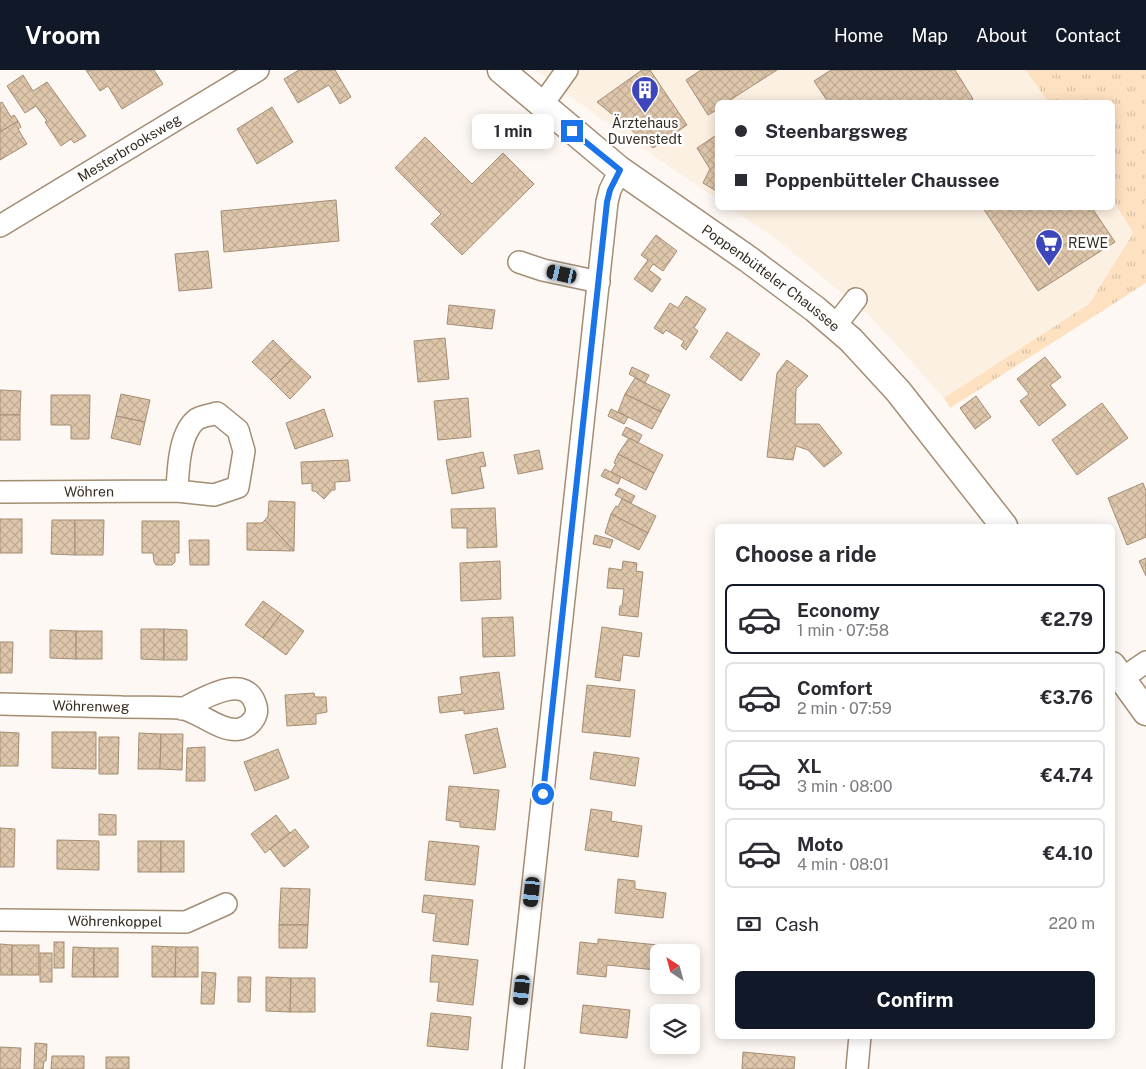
<!DOCTYPE html>
<meta charset="utf-8">
<style>
:root{--surface:#fff;--page:#f7f7f7;--text:#2b2b33;--muted:#7c7c81;--line:#e1e1e2;--accent:#111827}
body{margin:0;font-family:"Public Sans",sans-serif;background:var(--page);color:var(--text);height:100vh;display:flex;flex-direction:column;font-size:19px;white-space:nowrap}
*{box-sizing:border-box;margin:0}
p{font-size:16px;color:var(--muted)}
.icon{flex:none;width:28px;height:28px;fill:none;stroke:currentColor;stroke-width:2;stroke-linecap:round;stroke-linejoin:round}
.map{position:relative;flex:1;overflow:hidden}
.details{position:absolute;left:715px;top:454px;width:400px;height:515px;display:flex;flex-direction:column;background:var(--surface);border-radius:8px;box-shadow:0 2px 12px #0003}
.details>*{flex:none}
.hud{position:absolute;left:715px;top:30px;width:400px;height:110px;border-radius:8px;box-shadow:0 2px 12px #0003;display:grid;align-content:center;height:110px;padding:0 20px;background:var(--surface)}
.needle{width:32px;rotate:324deg}
.tools{position:absolute;left:650px;top:874px;display:grid;gap:10px}
.tools a{display:grid;place-items:center;width:50px;height:50px;border-radius:8px;background:var(--surface);box-shadow:0 2px 12px #0003;font-size:25px}
.end{position:absolute;width:22px;height:22px;margin:-11px;border:6px solid #1a73e8;background:#fff;box-shadow:0 0 0 2px #fff}
.from{border-radius:50%}
.bubble{position:absolute;height:35px;border-radius:8px;background:var(--surface);box-shadow:0 2px 12px #0003;font-size:16px;font-weight:700;line-height:35px;text-align:center}
.car{position:absolute;width:15px;height:30px;margin:-15px -8px;border-radius:6px;box-shadow:0 0 4px 1px #0007;background:linear-gradient(#222 24%,#8ab4d8 0 40%,#222 0 76%,#8ab4d8 0 86%,#222 0)}
.hud b{display:flex;align-items:center;gap:18px;height:48px;font-size:19px}
.hud b+b{border-top:1px solid var(--line)}
.hud i{width:12px;height:12px;background:var(--text)}
ul{padding:0;list-style:none}
li{display:flex;align-items:center;gap:15px;height:70px;margin:0 10px 8px;padding:0 10px;border:2px solid var(--line);border-radius:8px}
li div{flex:1}
li b{display:block;font-size:19px}
li em{font-style:normal;font-weight:700}
li.current{border-color:var(--accent)}
li>.icon{width:45px;height:45px;stroke-width:1.5}
h2{padding:0 20px;font-size:22px;line-height:60px}
.pay{display:flex;align-items:center;gap:12px;height:55px;padding:0 20px;font-size:19px}
.pay p{margin-inline-start:auto}
.action{display:flex;gap:10px;margin-top:auto;padding:10px 20px}
.action a{flex:1;height:58px;border-radius:8px;background:var(--accent);color:#fff;font-size:20px;font-weight:700;line-height:58px;text-align:center}
header{display:flex;align-items:center;gap:30px;box-sizing:border-box;height:70px;padding:0 25px;background:var(--accent);color:#fff}
header strong{font-size:24px}
nav{display:flex;gap:28px;margin-inline-start:auto;font-size:18px}
.map>svg:first-child{display:block}
.built{fill:#fcf0e2}
.park{fill:url(#park-tufts)}
.building{fill:url(#building-cross-hatch);stroke:#a48d73}
.lines{fill:none;stroke-linecap:round;stroke-linejoin:round}
.minor-casing{stroke:#a38d73;stroke-width:24}
.major-casing{stroke:#a38d73;stroke-width:29}
.minor{stroke:#fff;stroke-width:21}
.major{stroke:#fff;stroke-width:26}
.route{stroke:#1a73e8;stroke-width:6}
.labels{text-anchor:middle;stroke-width:4.5;stroke-linejoin:round;paint-order:stroke}
.poi-label{font-size:14px;fill:#372e23;stroke:#fff}
.street-label{font-size:14px;fill:#372e23;stroke:#fff}
</style>
<header>
<strong>Vroom</strong>
<nav><a>Home</a><a>Map</a><a>About</a><a>Contact</a></nav>
</header>
<div class="map">
<svg width="1146" height="999" viewBox="0 0 1146 999">
<defs>
<pattern id="park-tufts" width="24" height="20" patternUnits="userSpaceOnUse" patternTransform="scale(1.25)"><rect width="24" height="20" fill="#fde1c1"/><path d="M3 7l-1-3M5 7V3M7 7l1-3M15 17l-1-3M17 17v-4M19 17l1-3" fill="none" stroke="#d9c1a6"/></pattern>
<pattern id="building-cross-hatch" width="8" height="8" patternUnits="userSpaceOnUse" patternTransform="scale(1.25)"><rect width="8" height="8" fill="#dec6ab"/><path d="M0 0l8 8M0 8l8-8" fill="none" stroke="#bfaa93"/></pattern>
</defs>
<rect width="100%" height="100%" fill="#fdf8f3"/>
<g class="built">
<path d="M 535,0 L 1027,0 L 1048,32 L 718,32 L 717,129 L 619,62 Z"/>
<path d="M 1113,133 L 1132,163 L 1089,234 L 944,328 L 871,247 L 776,169 L 730,138 L 1112,138 Z"/>
</g>
<path class="park" d="M 1026,0 L 1146,0 L 1146,213 L 950,338 L 944,328 L 1089,234 L 1133,163 L 1113,131 L 1112,32 L 1048,32 Z"/>
<g class="building">
<path d="M 86,0 L 154,0 L 163,14 L 122,39 L 108,16 L 100,21 Z"/>
<path d="M 299,0 L 335,0 L 351,27 L 340,34 L 329,15 L 298,33 L 284,9 Z"/>
<path d="M 642,0 L 650,0 L 687,55 L 653,78 L 597,32 Z"/>
<path d="M 701,0 L 777,0 L 727,32 L 718,32 L 718,39 L 708,45 L 686,10 Z"/>
<path d="M 831,0 L 955,0 L 973,29 L 967,32 L 828,32 L 814,11 Z"/>
<path d="M 23,5 L 33,21 L 47,12 L 86,66 L 74,73 L 71,69 L 61,76 L 45,52 L 47,51 L 36,36 L 25,43 L 7,16 Z"/>
<path d="M 2,32 L 11,47 L 14,45 L 18,51 L 0,62 L 0,33 Z"/>
<path d="M 272,37 L 293,72 L 257,94 L 237,59 Z"/>
<path d="M 18,51 L 21,57 L 18,59 L 27,74 L 0,90 L 0,62 Z"/>
<path d="M 718,64 L 718,122 L 703,113 L 710,99 L 697,78 Z"/>
<path d="M 425,67 L 472,114 L 503,83 L 534,114 L 462,185 L 431,154 L 441,144 L 395,98 Z"/>
<path d="M 336,130 L 339,171 L 224,182 L 221,141 Z"/>
<path d="M 983,138 L 1092,138 L 1115,172 L 1038,221 Z"/>
<path d="M 656,165 L 677,181 L 663,201 L 653,194 L 649,200 L 661,209 L 652,222 L 634,209 L 648,190 L 641,185 Z"/>
<path d="M 208,181 L 212,218 L 179,221 L 175,184 Z"/>
<path d="M 686,226 L 706,239 L 694,258 L 698,261 L 686,280 L 681,276 L 684,271 L 666,260 L 663,264 L 654,258 L 670,233 L 678,238 Z"/>
<path d="M 449,235 L 495,240 L 492,259 L 447,254 Z"/>
<path d="M 727,262 L 760,284 L 741,311 L 710,287 Z"/>
<path d="M 445,268 L 449,309 L 418,312 L 414,271 Z"/>
<path d="M 273,270 L 292,289 L 271,310 L 252,292 Z"/>
<path d="M 1045,287 L 1061,307 L 1050,315 L 1066,335 L 1039,356 L 1020,331 L 1029,324 L 1017,309 Z"/>
<path d="M 292,289 L 311,307 L 290,329 L 271,310 Z"/>
<path d="M 787,290 L 808,306 L 796,319 L 795,354 L 819,354 L 842,383 L 824,397 L 808,380 L 796,376 L 793,390 L 767,387 L 777,303 Z"/>
<path d="M 632,297 L 649,305 L 645,313 L 629,304 Z"/>
<path d="M 635,308 L 670,325 L 661,342 L 625,324 Z"/>
<path d="M 0,320 L 21,321 L 20,345 L 0,345 Z"/>
<path d="M 121,324 L 150,330 L 145,352 L 116,346 Z"/>
<path d="M 625,324 L 661,342 L 652,359 L 618,342 Z"/>
<path d="M 51,325 L 90,325 L 89,369 L 71,369 L 71,355 L 51,355 Z"/>
<path d="M 976,326 L 991,347 L 975,359 L 960,338 Z"/>
<path d="M 468,328 L 471,367 L 438,370 L 434,331 Z"/>
<path d="M 1102,333 L 1128,368 L 1077,405 L 1052,370 Z"/>
<path d="M 324,339 L 333,366 L 295,379 L 286,353 Z"/>
<path d="M 611,339 L 628,347 L 624,354 L 608,346 Z"/>
<rect x="0" y="345" width="20" height="25"/>
<path d="M 116,346 L 145,352 L 140,375 L 111,368 Z"/>
<path d="M 626,357 L 642,365 L 638,373 L 622,365 Z"/>
<path d="M 629,368 L 663,385 L 654,403 L 618,384 Z"/>
<path d="M 539,380 L 543,399 L 518,404 L 514,385 Z"/>
<path d="M 483,382 L 486,396 L 480,397 L 484,418 L 452,424 L 446,390 Z"/>
<path d="M 618,384 L 654,403 L 646,420 L 611,402 L 616,394 L 614,393 Z"/>
<path d="M 348,390 L 350,411 L 335,412 L 335,420 L 332,420 L 324,429 L 315,421 L 312,421 L 312,413 L 302,414 L 301,392 Z"/>
<path d="M 605,399 L 621,407 L 618,414 L 601,406 Z"/>
<path d="M 1143,413 L 1146,421 L 1146,467 L 1127,475 L 1108,428 Z"/>
<path d="M 619,418 L 635,426 L 631,433 L 615,425 Z"/>
<path d="M 622,429 L 656,446 L 648,463 L 611,444 L 616,436 L 618,437 Z"/>
<path d="M 269,431 L 295,432 L 294,481 L 265,450 L 268,446 Z"/>
<path d="M 495,438 L 497,477 L 467,478 L 467,458 L 452,458 L 451,439 Z"/>
<path d="M 611,444 L 648,463 L 639,480 L 605,463 Z"/>
<rect x="0" y="449" width="22" height="34"/>
<path d="M 52,450 L 75,450 L 75,485 L 51,484 Z"/>
<path d="M 75,450 L 104,450 L 103,485 L 75,485 Z"/>
<path d="M 265,450 L 294,481 L 247,480 L 247,453 L 262,453 Z"/>
<path d="M 142,451 L 179,451 L 179,483 L 175,483 L 175,492 L 172,495 L 156,495 L 154,492 L 153,483 L 142,483 Z"/>
<path d="M 595,465 L 613,470 L 610,478 L 593,474 Z"/>
<path d="M 189,470 L 209,470 L 209,495 L 190,495 Z"/>
<path d="M 1146,488 L 1146,506 L 1139,491 Z"/>
<path d="M 500,491 L 501,529 L 461,531 L 460,493 Z"/>
<path d="M 623,491 L 637,493 L 636,501 L 643,502 L 638,547 L 619,545 L 620,536 L 622,536 L 624,519 L 607,518 L 609,498 L 622,500 Z"/>
<path d="M 263,531 L 281,544 L 263,568 L 245,555 Z"/>
<path d="M 281,544 L 304,561 L 286,585 L 263,568 Z"/>
<path d="M 513,547 L 515,586 L 483,587 L 482,548 Z"/>
<path d="M 602,557 L 642,563 L 639,587 L 623,585 L 620,611 L 595,607 Z"/>
<path d="M 141,559 L 164,559 L 164,590 L 141,589 Z"/>
<path d="M 164,559 L 187,560 L 187,590 L 164,590 Z"/>
<path d="M 50,560 L 76,561 L 76,589 L 50,588 Z"/>
<rect x="76" y="561" width="26" height="28"/>
<path d="M 0,572 L 13,572 L 12,603 L 0,603 Z"/>
<path d="M 499,602 L 504,639 L 464,644 L 464,640 L 440,643 L 438,627 L 462,624 L 460,607 Z"/>
<path d="M 587,615 L 635,620 L 630,667 L 582,662 Z"/>
<path d="M 314,623 L 315,627 L 326,627 L 327,642 L 316,644 L 316,654 L 287,656 L 285,625 Z"/>
<path d="M 497,658 L 506,697 L 474,704 L 465,665 Z"/>
<path d="M 0,662 L 19,663 L 18,696 L 0,696 Z"/>
<path d="M 52,662 L 96,662 L 96,699 L 52,698 Z"/>
<path d="M 139,663 L 161,664 L 160,699 L 138,699 Z"/>
<path d="M 161,664 L 183,664 L 182,700 L 160,699 Z"/>
<path d="M 99,667 L 119,667 L 118,704 L 99,704 Z"/>
<path d="M 205,677 L 205,711 L 186,711 L 187,678 Z"/>
<path d="M 278,679 L 289,708 L 255,721 L 244,692 Z"/>
<path d="M 594,682 L 639,688 L 635,716 L 590,709 Z"/>
<path d="M 449,716 L 499,720 L 495,760 L 460,757 L 460,752 L 446,750 Z"/>
<path d="M 591,739 L 612,742 L 611,751 L 642,756 L 638,787 L 585,780 Z"/>
<path d="M 99,744 L 116,745 L 116,765 L 99,765 Z"/>
<path d="M 276,745 L 290,763 L 265,783 L 251,764 Z"/>
<path d="M 0,758 L 15,759 L 14,797 L 0,797 Z"/>
<path d="M 295,759 L 309,777 L 284,797 L 270,779 Z"/>
<path d="M 57,770 L 99,771 L 99,800 L 57,799 Z"/>
<rect x="138" y="771" width="23" height="31"/>
<rect x="161" y="771" width="23" height="31"/>
<path d="M 429,771 L 479,776 L 475,815 L 425,810 Z"/>
<path d="M 618,809 L 635,811 L 635,819 L 666,823 L 663,848 L 615,843 Z"/>
<path d="M 281,818 L 310,819 L 308,855 L 279,855 Z"/>
<path d="M 424,825 L 473,830 L 468,875 L 433,871 L 436,844 L 422,842 Z"/>
<path d="M 279,855 L 308,855 L 307,878 L 279,878 Z"/>
<path d="M 598,869 L 658,875 L 656,900 L 607,895 L 606,907 L 577,904 L 580,872 L 598,874 Z"/>
<rect x="54" y="872" width="10" height="26"/>
<path d="M 0,874 L 12,875 L 12,905 L 0,905 Z"/>
<rect x="12" y="875" width="27" height="30"/>
<path d="M 152,876 L 176,877 L 175,907 L 152,907 Z"/>
<path d="M 73,877 L 94,878 L 94,907 L 72,907 Z"/>
<path d="M 176,877 L 198,877 L 198,907 L 175,907 Z"/>
<rect x="94" y="878" width="24" height="29"/>
<rect x="40" y="883" width="12" height="29"/>
<path d="M 432,885 L 478,890 L 473,935 L 437,931 L 439,912 L 430,912 Z"/>
<path d="M 202,902 L 216,903 L 214,934 L 201,934 Z"/>
<path d="M 238,907 L 251,907 L 250,932 L 238,932 Z"/>
<path d="M 266,907 L 291,908 L 290,942 L 266,941 Z"/>
<path d="M 291,908 L 315,908 L 315,942 L 290,942 Z"/>
<path d="M 583,935 L 630,940 L 627,968 L 580,963 Z"/>
<path d="M 431,943 L 471,947 L 468,980 L 427,976 Z"/>
<path d="M 35,973 L 47,974 L 46,991 L 44,991 L 43,999 L 34,999 Z"/>
<path d="M 0,977 L 21,978 L 20,999 L 0,999 Z"/>
<path d="M 743,982 L 795,987 L 794,999 L 742,999 Z"/>
<path d="M 52,986 L 84,986 L 84,999 L 51,999 Z"/>
<rect x="106" y="987" width="23" height="12"/>
</g>
<g class="lines">
<defs>
<g id="minor">
<path d="M 542,35 L 567,0"/>
<path id="s1" d="M 0,156 L 258,0"/>
<path d="M 519,192 L 543,200 L 599,212"/>
<path d="M 835,256 L 856,229"/>
<path id="s2" d="M 0,422 L 177,421 L 214,425 L 238,417 L 244,381 L 238,360 L 217,343 C 211,345 202,346 197,349 C 179,362 178,400 177,421"/>
<path d="M 1123,608 L 1146,592"/>
<path id="s3" d="M 0,634 C 41,635 81,636 122,637 C 141,637 161,637 180,638 C 198,640 220,663 240,659 C 252,656 260,644 255,633 C 244,602 201,630 182,639"/>
<path id="s4" d="M 0,850 L 186,852 L 226,834"/>
<path d="M 513,999 L 607,132 L 610,120 L 620,100"/>
<path d="M 857,999 L 860,966"/>
</g>
<g id="major">
<path id="s5" d="M 501,0 L 620,100 L 748,189 L 815,239 L 851,270 L 898,321 L 1004,456"/>
<path d="M 1112,595 L 1146,642"/>
</g>
</defs>
<use href="#minor" class="minor-casing"/>
<use href="#major" class="major-casing"/>
<use href="#minor" class="minor"/>
<use href="#major" class="major"/>
</g>
<g class="lines">
<path class="route" d="M 543,724 L 607,132 L 610,120 L 620,100 L 572,61"/>
</g>
<defs>
<symbol id="building-pin" viewBox="-11 -11 22 30"><path d="M0 17L-7.5 6A9.5 9.5 0 1 1 7.5 6Z" fill="#3d46ba" stroke="#fff"/><path d="M-4-6H4V6H1V3H-1V6H-4ZM-2.5-4.3h1.7v1.8h-1.7ZM.8-4.3h1.7v1.8H.8ZM-2.5-1h1.7V.8h-1.7ZM.8-1h1.7V.8H.8Z" fill="#fff"/></symbol>
<symbol id="supermarket-pin" viewBox="-11 -11 22 30"><path d="M0 17L-7.5 6A9.5 9.5 0 1 1 7.5 6Z" fill="#3d46ba" stroke="#fff"/><path d="M-6-5.5h2.5l.6 2H6L4.5 2H-2.5L-4.4-4H-6ZM-1.5 3.2a1.3 1.3 0 1 0 .1 0ZM3 3.2a1.3 1.3 0 1 0 .1 0Z" fill="#fff"/></symbol>
</defs>
<g fill-rule="evenodd">
<use href="#building-pin" x="629" y="4" width="32" height="43"/>
<use href="#supermarket-pin" x="1033" y="157" width="32" height="43"/>
</g>
<g class="labels">
<g class="poi-label">
<text x="645" y="58">Ärztehaus<tspan x="645" dy="16">Duvenstedt</tspan></text>
<text x="1068" y="178" text-anchor="start">REWE</text>
</g>
<g class="street-label">
<text dy="5" stroke="none"><textPath href="#s1" startOffset="151">Mesterbrooksweg</textPath></text>
<text dy="5" stroke="none"><textPath href="#s5" startOffset="341">Poppenbütteler Chaussee</textPath></text>
<text dy="5" stroke="none"><textPath href="#s2" startOffset="89">Wöhren</textPath></text>
<text dy="5" stroke="none"><textPath href="#s3" startOffset="91">Wöhrenweg</textPath></text>
<text dy="5" stroke="none"><textPath href="#s4" startOffset="115">Wöhrenkoppel</textPath></text>
</g>
</g>
</svg>
<div class="tools">
<a><svg class="needle" viewBox="-14 -14 28 28"><path d="M0-13l5 13h-10z" fill="#e53935"/><path d="M0 13l5-13h-10z" fill="#7c7c81"/></svg></a>
<a><svg class="icon" aria-label="layers" viewBox="0 0 24 24"><path d="M12 4l9 5-9 5-9-5zM3 14l9 5 9-5"/></svg></a>
</div>
<i class="end from" style="left:543px;top:724px"></i>
<i class="end" style="left:572px;top:61px"></i>
<div class="bubble" style="left:472px;top:44px;width:82px">1 min</div>
<i class="car" style="left:562px;top:204px;rotate:283deg"></i>
<i class="car" style="left:532px;top:822px;rotate:186deg"></i>
<i class="car" style="left:522px;top:920px;rotate:186deg"></i>
<div class="hud">
<b><i class="from"></i>Steenbargsweg</b>
<b><i></i>Poppenbütteler Chaussee</b>
</div>
<section class="details">
<h2>Choose a ride</h2>
<ul>
<li class="current"><svg class="icon" aria-label="car" viewBox="0 0 24 24"><path d="M5 17H2v-5l4-1 3-4h7l3 4 3 1v5h-3M9 17h6M6 11h13"/><circle cx="7" cy="17" r="2"/><circle cx="17" cy="17" r="2"/></svg><div><b>Economy</b><p>1 min · 07:58</p></div><em>€2.79</em></li>
<li><svg class="icon" aria-label="car" viewBox="0 0 24 24"><path d="M5 17H2v-5l4-1 3-4h7l3 4 3 1v5h-3M9 17h6M6 11h13"/><circle cx="7" cy="17" r="2"/><circle cx="17" cy="17" r="2"/></svg><div><b>Comfort</b><p>2 min · 07:59</p></div><em>€3.76</em></li>
<li><svg class="icon" aria-label="car" viewBox="0 0 24 24"><path d="M5 17H2v-5l4-1 3-4h7l3 4 3 1v5h-3M9 17h6M6 11h13"/><circle cx="7" cy="17" r="2"/><circle cx="17" cy="17" r="2"/></svg><div><b>XL</b><p>3 min · 08:00</p></div><em>€4.74</em></li>
<li><svg class="icon" aria-label="car" viewBox="0 0 24 24"><path d="M5 17H2v-5l4-1 3-4h7l3 4 3 1v5h-3M9 17h6M6 11h13"/><circle cx="7" cy="17" r="2"/><circle cx="17" cy="17" r="2"/></svg><div><b>Moto</b><p>4 min · 08:01</p></div><em>€4.10</em></li>
</ul>
<div class="pay"><svg class="icon" aria-label="cash" viewBox="0 0 24 24"><path d="M3 7h18v10H3z"/><circle cx="12" cy="12" r="2"/></svg>Cash<p>220 m</p></div>
<div class="action"><a>Confirm</a></div>
</section>
</div>
